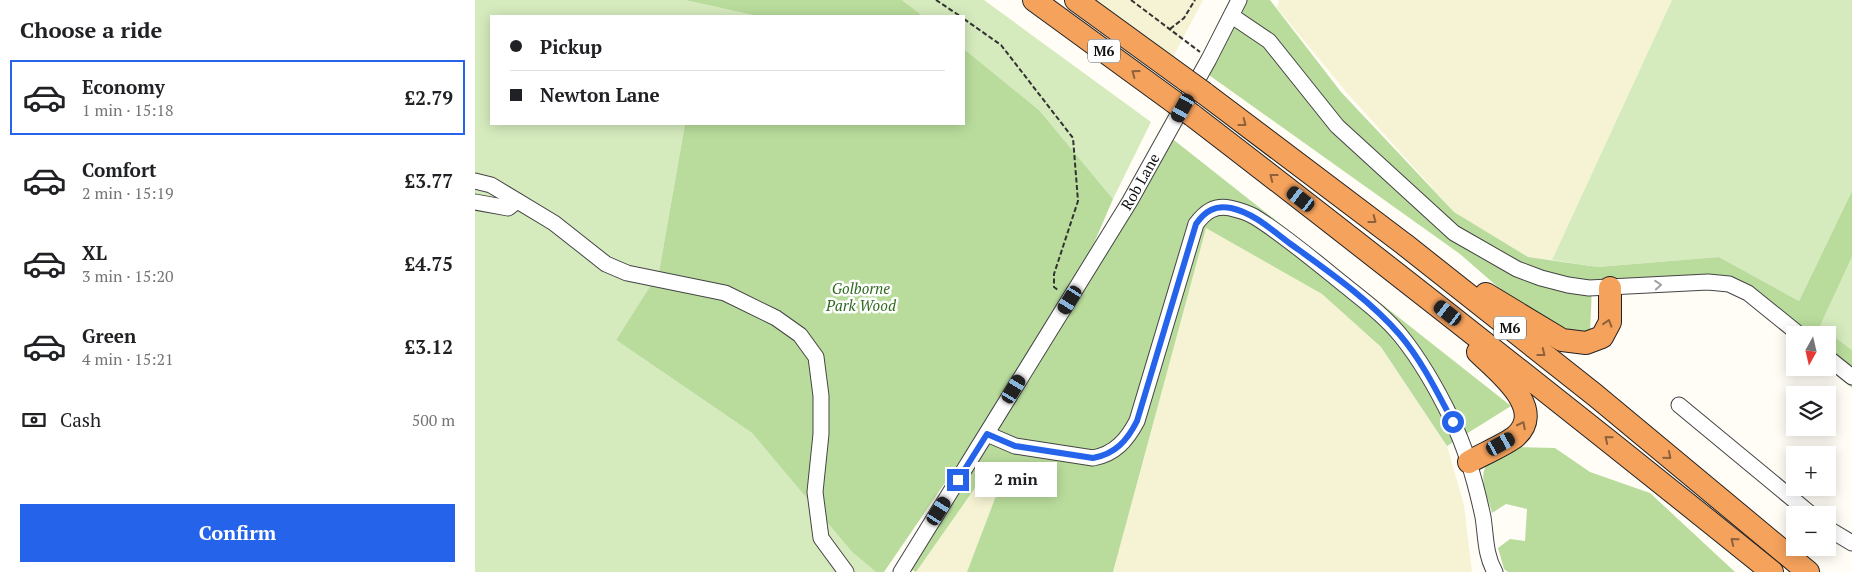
<!DOCTYPE html>
<meta charset="utf-8">
<style>
:root{--surface:#fff;--page:#f6f6f6;--text:#202124;--muted:#757577;--line:#e0e0e0;--accent:#2563eb}
body{margin:0;font-family:"PT Serif",serif;background:var(--page);color:var(--text);height:100vh;display:flex;flex-direction:column;font-size:19px;white-space:nowrap}
*{box-sizing:border-box;margin:0}
p{font-size:16px;color:var(--muted)}
.icon{flex:none;width:28px;height:28px;fill:none;stroke:currentColor;stroke-width:2;stroke-linecap:round;stroke-linejoin:round}
.map{position:relative;flex:1;overflow:hidden}
.panel{display:flex;flex-direction:column;background:var(--surface);width:475px}
.panel>*{flex:none}
.hud{position:absolute;left:15px;top:15px;width:475px;height:110px;border-radius:0px;box-shadow:0 2px 12px #0003;display:grid;align-content:center;height:110px;padding:0 20px;background:var(--surface)}
.needle{width:32px;rotate:188deg}
.controls{position:absolute;left:1311px;top:326px;display:grid;gap:10px}
.controls a{display:grid;place-items:center;width:50px;height:50px;border-radius:0px;background:var(--surface);box-shadow:0 2px 12px #0003;font-size:25px}
.end{position:absolute;width:22px;height:22px;margin:-11px;border:6px solid #2563eb;background:#fff;box-shadow:0 0 0 2px #fff}
.from{border-radius:50%}
.bubble{position:absolute;height:35px;border-radius:0px;background:var(--surface);box-shadow:0 2px 12px #0003;font-size:16px;font-weight:700;line-height:35px;text-align:center}
.car{position:absolute;width:15px;height:30px;margin:-15px -8px;border-radius:6px;box-shadow:0 0 4px 1px #0007;background:linear-gradient(#222 24%,#8ab4d8 0 40%,#222 0 76%,#8ab4d8 0 86%,#222 0)}
.hud b{display:flex;align-items:center;gap:18px;height:48px;font-size:19px}
.hud b+b{border-top:1px solid var(--line)}
.hud i{width:12px;height:12px;background:var(--text)}
ul{padding:0;list-style:none}
li{display:flex;align-items:center;gap:15px;height:75px;margin:0 10px 8px;padding:0 10px;border:2px solid transparent;border-radius:0px}
li div{flex:1}
li b{display:block;font-size:19px}
li em{font-style:normal;font-weight:700}
li.on{border-color:var(--accent)}
li>.icon{width:45px;height:45px;stroke-width:1.5}
h2{padding:0 20px;font-size:22px;line-height:60px}
.pay{display:flex;align-items:center;gap:12px;height:55px;padding:0 20px;font-size:19px}
.pay p{margin-inline-start:auto}
.button{display:flex;gap:10px;margin-top:auto;padding:10px 20px}
.button a{flex:1;height:58px;border-radius:0px;background:var(--accent);color:#fff;font-size:20px;font-weight:700;line-height:58px;text-align:center}
main{display:flex;flex:1;min-height:0}
.map>svg:first-child{display:block}
.farmland{fill:#f6f3d4}
.green{fill:#d5ebbd}
.forest{fill:#b9dc9c}
.lines{fill:none;stroke-linecap:round;stroke-linejoin:round}
.minor-casing{stroke:#444;stroke-width:17}
.highway-casing{stroke:#222;stroke-width:24}
.path{stroke:#333;stroke-width:2;stroke-dasharray:5 2.5;stroke-linecap:butt}
.minor{stroke:#fff;stroke-width:15}
.highway{stroke:#f5a25d;stroke-width:22}
.highway-bridge-casing{stroke:#222;stroke-width:24;stroke-linecap:butt}
.highway-bridge{stroke:#f5a25d;stroke-width:22}
.oneway{stroke:#8e613b}
.oneway2{stroke:#a0a0a0}
.route{stroke:#2563eb;stroke-width:6}
.labels{text-anchor:middle;stroke-width:5;stroke-linejoin:round;paint-order:stroke}
.shield{fill:#fff;stroke:#585858;stroke-width:1}
.shield-label{font-size:14px;font-weight:bold;fill:#111}
.street-label{font-size:15px;fill:#111;stroke:#fff}
.park-label{font-size:15px;font-style:italic;fill:#2f6b1f;stroke:#fff}
</style>
<main>
<section class="panel">
<h2>Choose a ride</h2>
<ul>
<li class="on"><svg class="icon" aria-label="car" viewBox="0 0 24 24"><path d="M5 17H2v-5l4-1 3-4h7l3 4 3 1v5h-3M9 17h6M6 11h13"/><circle cx="7" cy="17" r="2"/><circle cx="17" cy="17" r="2"/></svg><div><b>Economy</b><p>1 min · 15:18</p></div><em>£2.79</em></li>
<li><svg class="icon" aria-label="car" viewBox="0 0 24 24"><path d="M5 17H2v-5l4-1 3-4h7l3 4 3 1v5h-3M9 17h6M6 11h13"/><circle cx="7" cy="17" r="2"/><circle cx="17" cy="17" r="2"/></svg><div><b>Comfort</b><p>2 min · 15:19</p></div><em>£3.77</em></li>
<li><svg class="icon" aria-label="car" viewBox="0 0 24 24"><path d="M5 17H2v-5l4-1 3-4h7l3 4 3 1v5h-3M9 17h6M6 11h13"/><circle cx="7" cy="17" r="2"/><circle cx="17" cy="17" r="2"/></svg><div><b>XL</b><p>3 min · 15:20</p></div><em>£4.75</em></li>
<li><svg class="icon" aria-label="car" viewBox="0 0 24 24"><path d="M5 17H2v-5l4-1 3-4h7l3 4 3 1v5h-3M9 17h6M6 11h13"/><circle cx="7" cy="17" r="2"/><circle cx="17" cy="17" r="2"/></svg><div><b>Green</b><p>4 min · 15:21</p></div><em>£3.12</em></li>
</ul>
<div class="pay"><svg class="icon" aria-label="cash" viewBox="0 0 24 24"><path d="M3 7h18v10H3z"/><circle cx="12" cy="12" r="2"/></svg>Cash<p>500 m</p></div>
<div class="button"><a>Confirm</a></div>
</section>
<div class="map">
<svg width="1377" height="572" viewBox="0 0 1377 572">
<rect width="100%" height="100%" fill="#fffdf5"/>
<g class="farmland">
<path d="M 621,0 L 728,0 L 698,57 Z"/>
<path d="M 804,0 L 1197,0 L 1077,260 L 1053,257 L 979,212 L 872,93 L 802,8 Z"/>
<path d="M 731,227 L 847,294 L 906,347 L 972,446 L 989,505 L 997,572 L 638,572 Z"/>
<path d="M 507,478 L 527,480 L 492,572 L 441,572 Z"/>
</g>
<g class="green">
<path d="M 0,0 L 210,0 L 282,16 L 16,16 L 16,124 L 210,124 L 184,272 L 141,340 L 277,433 L 377,552 L 401,572 L 0,572 Z"/>
<path d="M 427,0 L 509,0 L 676,122 L 638,199 L 564,110 L 489,49 L 489,16 L 448,16 Z"/>
<path d="M 1197,0 L 1377,0 L 1377,191 L 1324,301 L 1244,257 L 1123,267 L 1077,260 Z"/>
<path d="M 1377,257 L 1377,350 L 1345,326 Z"/>
</g>
<g class="forest">
<path d="M 210,0 L 427,0 L 448,16 L 282,16 Z"/>
<path d="M 769,0 L 795,0 L 866,92 L 979,212 L 1053,257 L 1123,267 L 1244,257 L 1324,301 L 1377,191 L 1377,257 L 1345,326 L 1377,350 L 1377,388 L 1353,366 L 1352,335 L 1320,335 L 1248,276 L 1117,286 L 1115,333 L 1100,335 L 1040,302 L 985,254 L 731,73 Z"/>
<path d="M 489,49 L 564,110 L 638,199 L 598,292 L 690,133 L 1036,406 L 972,446 L 906,347 L 847,294 L 731,228 L 638,572 L 492,572 L 527,480 L 507,478 L 441,572 L 431,567 L 582,319 L 409,572 L 401,572 L 377,552 L 277,433 L 141,340 L 184,272 L 210,124 L 489,124 Z"/>
<path d="M 1041,447 L 1080,448 L 1115,472 L 1175,493 L 1260,572 L 1033,572 L 1029,569 L 1023,548 L 1035,539 L 1050,541 L 1052,509 L 1031,504 L 1017,513 C 1013,497 1000,473 1016,460 C 1023,454 1033,451 1041,447 Z"/>
</g>
<g class="lines">
<defs>
<g id="minor">
<path d="M 757,16 L 794,41 L 862,126 L 979,233 L 1042,269 L 1066,278 L 1093,285 L 1114,288 L 1233,282 L 1254,284 L 1273,293 L 1325,335"/>
<path d="M 0,181 L 16,185 L 79,223 L 131,264 L 152,273 L 250,293 L 301,318 L 325,335 L 341,357 L 346,396 L 346,434 L 340,492 L 346,538 L 371,572"/>
<path d="M 0,202 L 33,208 L 42,201"/>
<path d="M 1352,357 L 1377,377"/>
<path d="M 1204,405 L 1337,515"/>
<path d="M 512,434 L 540,446 L 618,458 C 640,454 652,440 662,421 L 721,224 C 730,212 739,205 755,208 C 764,210 773,213 780,217 C 809,235 841,262 867,283 C 888,300 910,316 926,336 C 947,362 963,391 977,420 C 992,451 1001,484 1008,517 C 1011,536 1010,555 1020,572"/>
<path d="M 1352,528 L 1377,543"/>
<path id="s1" d="M 426,572 L 655,201 L 734,59 L 764,0"/>
</g>
<g id="highway">
<path d="M 559,0 L 699,102"/>
<path d="M 601,0 L 711,80"/>
<path d="M 729,93 L 929,244 L 1120,395 L 1333,572"/>
<path d="M 717,115 C 912,265 1105,417 1297,572"/>
<path d="M 1011,294 L 1087,340 L 1111,343 L 1127,337 L 1135,322 L 1135,288"/>
<path d="M 994,462 C 1006,455 1032,444 1041,436 C 1072,408 1021,370 1003,352"/>
</g>
</defs>
<use href="#minor" class="minor-casing"/>
<use href="#highway" class="highway-casing"/>
<g class="path">
<path d="M 461,0 L 485,16"/>
<path d="M 656,0 L 725,52"/>
<path d="M 489,19 L 526,45 L 598,138 L 603,201 L 579,274 L 579,287 L 584,291"/>
<path d="M 695,29 L 709,18 L 720,0"/>
</g>
<use href="#minor" class="minor"/>
<use href="#highway" class="highway"/>
<defs>
<g id="highway-bridge">
<path d="M 711,80 L 729,93"/>
<path d="M 699,102 L 717,115"/>
</g>
</defs>
<use href="#highway-bridge" class="highway-bridge-casing"/>
<use href="#highway-bridge" class="highway-bridge"/>
</g>
<defs><path id="oneway-chevron" d="M-2-3.5L2.5 0L-2 3.5" fill="none" stroke-width="1.6" stroke-linecap="round" stroke-linejoin="round" transform="scale(1.25)"/></defs>
<g class="oneway">
<use href="#oneway-chevron" transform="translate(660 73) rotate(-144)"/>
<use href="#oneway-chevron" transform="translate(768 123) rotate(37)"/>
<use href="#oneway-chevron" transform="translate(798 177) rotate(-142)"/>
<use href="#oneway-chevron" transform="translate(898 220) rotate(37)"/>
<use href="#oneway-chevron" transform="translate(1133 323) rotate(-73)"/>
<use href="#oneway-chevron" transform="translate(1067 353) rotate(38)"/>
<use href="#oneway-chevron" transform="translate(1047 425) rotate(-63)"/>
<use href="#oneway-chevron" transform="translate(1133 439) rotate(-141)"/>
<use href="#oneway-chevron" transform="translate(1193 456) rotate(40)"/>
<use href="#oneway-chevron" transform="translate(1259 541) rotate(-141)"/>
</g>
<use class="oneway2" href="#oneway-chevron" transform="translate(1183 285) rotate(-4)"/>
<g class="lines">
<path class="route" d="M 483,480 L 512,434 L 540,446 L 618,458 C 640,454 652,441 662,421 L 721,224 C 730,211 740,205 756,208 C 779,213 798,231 817,245 C 853,271 896,301 925,335 C 947,361 962,392 978,422"/>
</g>
<g class="labels">
<g class="shield">
<rect x="613" y="39.5" width="32" height="23" rx="4"/>
<rect x="1019" y="316.5" width="32" height="23" rx="4"/>
</g>
<g class="shield-label">
<text x="629" y="56">M6</text>
<text x="1035" y="333">M6</text>
</g>
<g class="street-label">
<text dy="5" stroke="none"><textPath href="#s1" startOffset="458">Rob Lane</textPath></text>
</g>
<g class="park-label">
<text x="386" y="294">Golborne<tspan x="386" dy="17">Park Wood</tspan></text>
</g>
</g>
</svg>
<div class="controls">
<a><svg class="needle" viewBox="-14 -14 28 28"><path d="M0-13l5 13h-10z" fill="#e53935"/><path d="M0 13l5-13h-10z" fill="#757577"/></svg></a>
<a><svg class="icon" aria-label="layers" viewBox="0 0 24 24"><path d="M12 4l9 5-9 5-9-5zM3 14l9 5 9-5"/></svg></a>
<a>+</a>
<a>−</a>
</div>
<i class="end from" style="left:978px;top:422px"></i>
<i class="end" style="left:483px;top:480px"></i>
<div class="bubble" style="left:500px;top:462px;width:82px">2 min</div>
<i class="car" style="left:708px;top:108px;rotate:209deg"></i>
<i class="car" style="left:826px;top:199px;rotate:308deg"></i>
<i class="car" style="left:595px;top:300px;rotate:212deg"></i>
<i class="car" style="left:973px;top:313px;rotate:308deg"></i>
<i class="car" style="left:539px;top:389px;rotate:31deg"></i>
<i class="car" style="left:1026px;top:444px;rotate:61deg"></i>
<i class="car" style="left:464px;top:511px;rotate:32deg"></i>
<div class="hud">
<b><i class="from"></i>Pickup</b>
<b><i></i>Newton Lane</b>
</div>
</div>
</main>
